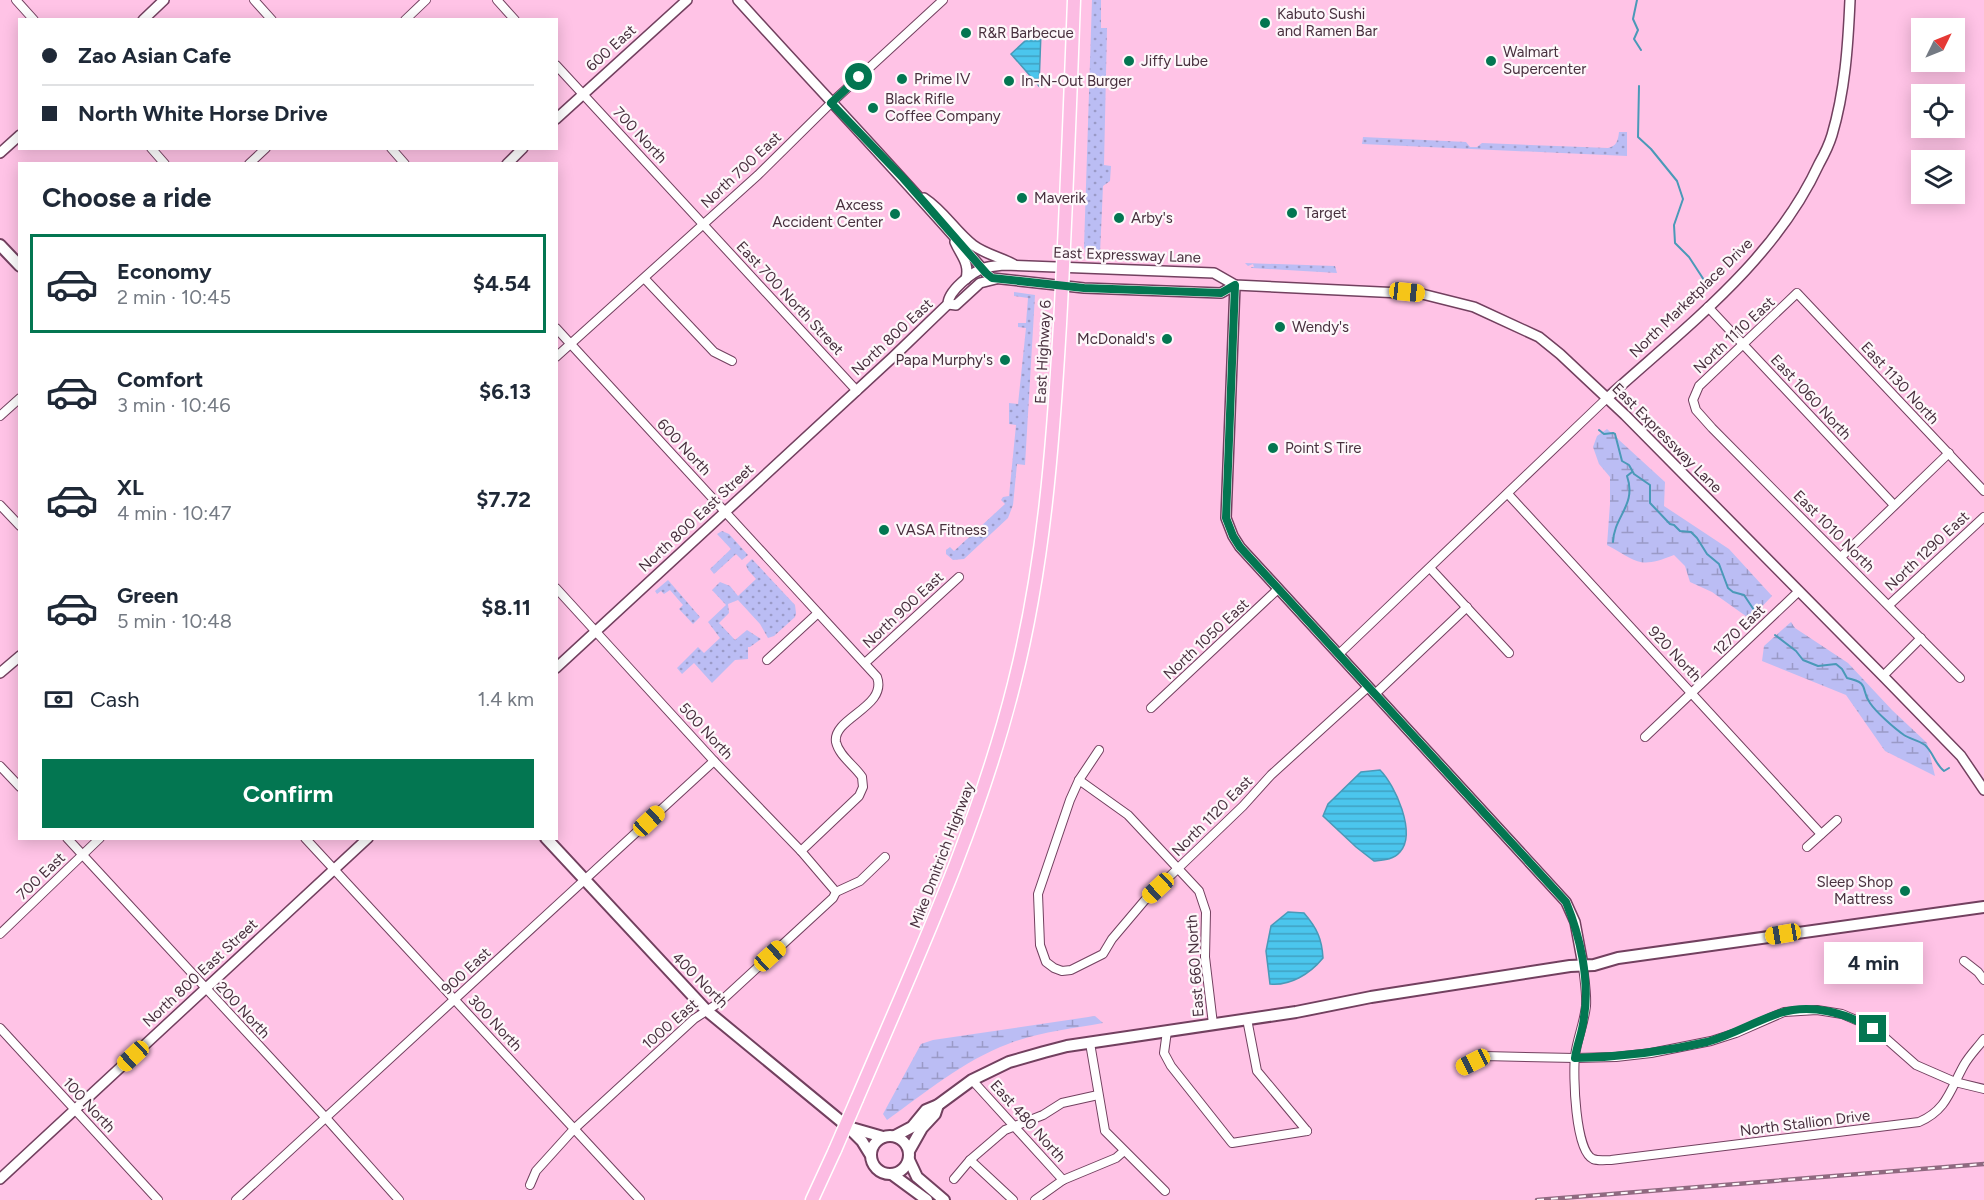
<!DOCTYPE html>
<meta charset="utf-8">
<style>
:root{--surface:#fff;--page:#f6f6f7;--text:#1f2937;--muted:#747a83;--line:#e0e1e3;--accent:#037651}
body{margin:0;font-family:Figtree,sans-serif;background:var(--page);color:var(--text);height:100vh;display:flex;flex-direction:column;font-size:22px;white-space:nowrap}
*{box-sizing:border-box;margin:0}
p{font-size:20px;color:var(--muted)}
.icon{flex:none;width:33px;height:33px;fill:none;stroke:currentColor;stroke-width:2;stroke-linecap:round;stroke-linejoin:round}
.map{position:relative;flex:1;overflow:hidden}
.sheet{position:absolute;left:18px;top:162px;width:540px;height:678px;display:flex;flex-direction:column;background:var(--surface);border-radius:0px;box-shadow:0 3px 15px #0003}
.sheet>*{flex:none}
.hud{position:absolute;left:18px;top:18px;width:540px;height:132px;border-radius:0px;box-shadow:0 3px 15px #0003;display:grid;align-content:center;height:132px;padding:0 24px;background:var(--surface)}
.needle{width:39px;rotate:47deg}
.tools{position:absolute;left:1911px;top:18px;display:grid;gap:12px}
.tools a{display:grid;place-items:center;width:54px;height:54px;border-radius:0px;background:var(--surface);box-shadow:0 3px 15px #0003;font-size:30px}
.end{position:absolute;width:27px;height:27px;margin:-14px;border:8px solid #037651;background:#fff;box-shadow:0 0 0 3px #fff}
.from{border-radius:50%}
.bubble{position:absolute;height:42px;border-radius:0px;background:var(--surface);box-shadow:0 3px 15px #0003;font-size:20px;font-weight:700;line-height:42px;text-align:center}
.car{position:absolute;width:18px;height:36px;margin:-18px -9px;border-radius:8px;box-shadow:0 0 4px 2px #0007;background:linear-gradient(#f5c518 24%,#345 0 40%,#f5c518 0 76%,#345 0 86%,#f5c518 0)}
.hud b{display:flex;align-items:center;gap:21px;height:57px;font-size:22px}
.hud b+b{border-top:2px solid var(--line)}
.hud i{width:15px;height:15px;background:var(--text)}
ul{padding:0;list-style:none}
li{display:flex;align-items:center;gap:18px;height:99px;margin:0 12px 9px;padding:0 12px;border:3px solid transparent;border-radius:0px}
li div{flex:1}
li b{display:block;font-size:22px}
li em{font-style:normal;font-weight:700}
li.current{border-color:var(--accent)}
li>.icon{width:54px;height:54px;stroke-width:1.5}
h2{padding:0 24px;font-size:27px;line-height:72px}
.pay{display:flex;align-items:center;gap:15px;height:66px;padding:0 24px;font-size:22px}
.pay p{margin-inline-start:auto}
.cta{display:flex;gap:12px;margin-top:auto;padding:12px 24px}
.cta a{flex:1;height:69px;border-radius:0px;background:var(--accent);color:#fff;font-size:24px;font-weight:700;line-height:69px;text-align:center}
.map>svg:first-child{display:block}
.grass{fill:url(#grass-dots)}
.wetland{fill:url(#wetland-marsh)}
.water{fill:url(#water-rules);stroke:#4a99b8;stroke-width:1.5}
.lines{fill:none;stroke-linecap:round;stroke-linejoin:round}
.stream{stroke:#4a99b8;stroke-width:2}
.minor-casing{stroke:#72405f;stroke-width:10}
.tertiary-casing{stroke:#72405f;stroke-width:12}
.secondary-casing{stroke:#72405f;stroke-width:14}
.trunk-casing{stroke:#fff;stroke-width:15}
.minor{stroke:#fff;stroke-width:8}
.tertiary{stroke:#fff;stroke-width:9}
.secondary{stroke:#fff;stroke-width:10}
.trunk{stroke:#fcbce3;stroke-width:12}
.rail-casing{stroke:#8f6980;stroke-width:4.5}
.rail{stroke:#fdf7fa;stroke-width:2;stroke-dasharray:7;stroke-linecap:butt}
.trunk-bridge-casing{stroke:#fff;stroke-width:15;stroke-linecap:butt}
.trunk-bridge{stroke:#fcbce3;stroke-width:12}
.route{stroke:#037651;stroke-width:8}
.poi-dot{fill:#037651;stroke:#fdf7fa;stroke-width:2}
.labels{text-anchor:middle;stroke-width:4.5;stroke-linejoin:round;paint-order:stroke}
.poi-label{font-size:15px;fill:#48303e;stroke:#fdf7fa;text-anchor:start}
.street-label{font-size:15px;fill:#48303e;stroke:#fdf7fa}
</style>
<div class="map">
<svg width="1984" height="1200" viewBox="0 0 1984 1200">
<defs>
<pattern id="grass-dots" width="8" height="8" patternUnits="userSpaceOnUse" patternTransform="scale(1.5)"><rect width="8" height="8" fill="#bbbdf4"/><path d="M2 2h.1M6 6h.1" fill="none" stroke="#9a9ac7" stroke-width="1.8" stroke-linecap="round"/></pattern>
<pattern id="wetland-marsh" width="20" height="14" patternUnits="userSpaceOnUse" patternTransform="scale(1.5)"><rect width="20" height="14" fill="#bbbdf4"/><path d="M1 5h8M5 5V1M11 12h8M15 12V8" fill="none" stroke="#9a9ac7"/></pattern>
<pattern id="water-rules" width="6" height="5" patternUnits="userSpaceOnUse" patternTransform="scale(1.5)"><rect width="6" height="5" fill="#4bc6ed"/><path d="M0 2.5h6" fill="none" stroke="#40a1c1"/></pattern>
</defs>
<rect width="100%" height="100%" fill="#ffc3e6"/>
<g class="grass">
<path d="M 1092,0 L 1101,0 L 1101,28 L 1107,28 L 1104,165 L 1111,166 L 1110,181 L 1103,186 L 1100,254 L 1086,253 L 1084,247 Z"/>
<path d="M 1619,132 L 1627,132 L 1627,156 L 1362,144 L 1363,137 L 1466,142 L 1470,147 L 1477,147 L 1482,143 L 1608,148 C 1617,146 1618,140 1619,132 Z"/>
<path d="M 1245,263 L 1335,266 L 1337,273 L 1252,268 L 1251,267 L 1254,267 L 1253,264 L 1248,266 Z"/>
<path d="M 1014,292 L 1035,295 L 1025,465 L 1017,464 L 1013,505 L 1008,518 L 964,559 L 953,560 L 946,554 L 946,550 L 950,547 L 954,551 L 1005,504 L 1001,500 L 1003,497 L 1009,496 L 1016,425 L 1009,424 L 1009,403 L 1018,404 L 1026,328 L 1018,327 L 1018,323 L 1026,323 L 1028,298 L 1014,296 Z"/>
<path d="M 722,531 L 729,534 L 748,555 L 742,560 L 736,554 L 714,574 L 710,569 L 731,549 L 717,534 Z"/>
<path d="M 752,559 L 795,605 L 796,613 L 795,617 L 774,636 L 768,638 L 760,624 L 738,600 L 728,604 L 729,613 L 719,623 L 735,640 L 747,630 L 761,639 L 750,647 L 748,647 L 748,659 L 735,660 L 712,683 L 694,663 L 682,674 L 677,668 L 698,647 L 704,653 L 720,638 L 708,622 L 726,605 L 712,590 L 720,582 L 730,586 L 738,596 L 756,579 L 748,570 L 746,565 Z"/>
<path d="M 668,580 L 700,617 L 693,624 L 679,609 L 683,605 L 670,590 L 664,594 L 661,591 L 657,594 L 655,591 Z"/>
</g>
<g class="wetland">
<path d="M 1607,429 L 1665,482 L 1664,506 L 1729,549 L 1772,596 L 1750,619 L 1712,592 L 1690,582 L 1685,566 L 1674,555 C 1639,569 1638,562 1607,545 L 1610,504 L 1610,477 L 1599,464 L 1593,447 L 1597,436 Z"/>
<path d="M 1791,622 L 1795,628 L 1848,663 L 1892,710 L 1927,743 L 1935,776 L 1885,751 L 1846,695 L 1762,661 L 1764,646 Z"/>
<path d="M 1095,1016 L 1103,1023 C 1071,1029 1038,1032 1008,1044 C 963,1061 926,1092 887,1120 L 883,1114 L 921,1044 L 933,1040 Z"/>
</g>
<g class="water">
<path d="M 1038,29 L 1041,32 L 1039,86 L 1011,54 Z"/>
<path d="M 1380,770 C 1395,785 1417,833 1400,852 C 1393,860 1383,860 1374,861 L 1356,847 L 1323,816 L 1328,804 L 1361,772 Z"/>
<path d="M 1288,912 L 1304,913 C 1317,928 1322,939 1323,958 C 1310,974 1290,986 1270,984 L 1266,951 L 1271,926 Z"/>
</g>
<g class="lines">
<g class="stream">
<path d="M 1637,0 L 1633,19 L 1638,30 L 1634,39 L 1641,50"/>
<path d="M 1639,86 L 1638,137 L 1651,149 L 1677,181 L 1683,199 L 1674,225 L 1675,243 L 1689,257 L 1704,280"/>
<path d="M 1599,430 L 1604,434 L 1613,433 L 1615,434 L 1622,461 L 1629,465 L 1634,474 L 1650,485 L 1650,503 L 1670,524 L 1674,525 L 1680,531 L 1691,532 L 1697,538 L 1707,554 L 1719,564 L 1728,588 L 1733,592 L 1744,595 L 1756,613"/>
<path d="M 1613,542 C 1614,516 1637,505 1627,476 L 1632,472"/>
<path d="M 1775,635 L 1796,651 L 1803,660 L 1818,666 L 1836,664 L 1842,669 L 1847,678 C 1871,683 1860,690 1870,703 C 1876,712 1894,728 1904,735 C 1910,739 1918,740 1925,745 C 1933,752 1935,764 1944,771 L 1949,768"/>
</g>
<defs>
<g id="minor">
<path d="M 16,0 L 34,20"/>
<path d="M 254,0 L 272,20"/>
<path d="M 497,0 L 515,20"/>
<path d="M 405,20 L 426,0"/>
<path d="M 556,65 L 857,391"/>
<path d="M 151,148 L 165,164"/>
<path d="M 391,148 L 405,164"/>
<path d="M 249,164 L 266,148"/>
<path d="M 645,279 L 714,352 L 732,361"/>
<path d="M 1708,307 L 1894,505"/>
<path d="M 556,328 L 877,677 C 888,707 832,718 836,742 C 839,756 855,766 862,777 L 863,787 L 859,796 L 801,851"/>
<path d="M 556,357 L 758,175 L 831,103 L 943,0"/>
<path d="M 0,416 L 20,398"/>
<path d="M 1508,494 L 1821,834"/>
<path d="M 0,505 L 20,526"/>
<path d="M 1841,557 L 1949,453"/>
<path d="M 1430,568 L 1509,653"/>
<path d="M 556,588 L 714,761 L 801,851 L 836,892"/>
<path d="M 1889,605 L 1984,517"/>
<path d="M 1339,654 L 1606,399"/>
<path d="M 767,660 L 818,613"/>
<path d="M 865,663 L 959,577"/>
<path d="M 1883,676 L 1921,638"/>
<path d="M 1960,678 L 1712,428 L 1696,410 L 1693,400 L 1699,386 L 1797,293 L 1984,491"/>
<path d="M 1375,694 L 1467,607"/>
<path d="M 1151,708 L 1278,589"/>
<path d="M 1645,737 L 1799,591"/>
<path d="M 1099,750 L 1079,780 L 1070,800 L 1038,894 L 1040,945 L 1046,962 L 1054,968 L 1062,971 L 1071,970 L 1103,954 L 1112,939 L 1145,900 L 1243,806 L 1271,775 L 1368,687"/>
<path d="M 0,766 L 20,787"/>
<path d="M 1079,780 L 1128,815 L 1199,891 L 1206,912 L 1205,957 L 1213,1024"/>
<path d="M 67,838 L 326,1118 L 399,1200"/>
<path d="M 305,838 L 640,1200"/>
<path d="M 1807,847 L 1837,820"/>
<path d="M 836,892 L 860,881 L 885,857"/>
<path d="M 0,934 L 100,838"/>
<path d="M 1964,961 L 1978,972 L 1984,980"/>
<path d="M 1583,965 C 1584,978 1587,993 1586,1006 C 1584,1024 1577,1039 1575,1056 C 1573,1075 1575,1151 1593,1159 C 1598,1161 1605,1160 1611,1160 L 1919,1122 C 1947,1110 1950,1090 1964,1065 C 1969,1056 1977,1048 1984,1039"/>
<path d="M 1247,1019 L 1257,1071 L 1307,1131"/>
<path d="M 0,1028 L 158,1200"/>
<path d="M 1167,1031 L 1164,1053 L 1171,1066 L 1232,1143 L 1307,1131"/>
<path d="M 1090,1043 L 1105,1131 L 1165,1191"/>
<path d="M 1463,1067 L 1484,1056 L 1575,1058 L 1616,1057 L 1651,1053 L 1711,1041 L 1736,1033 L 1784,1012 L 1817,1010 L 1842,1014 L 1863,1023 L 1883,1036 L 1916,1065 L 1955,1082 L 1984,1089"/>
<path d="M 972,1080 L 1063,1180"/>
<path d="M 970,1160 L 1013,1200"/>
<path d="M 954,1179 L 970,1160 L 1005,1130 L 1043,1115 L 1062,1103 L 1098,1095"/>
<path d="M 530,1185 L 536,1171 L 574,1129 L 694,1019 L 720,1002 L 833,898 L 836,892"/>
<path d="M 236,1200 L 714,761"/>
<path d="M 1035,1200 L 1063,1180 L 1116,1158 L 1124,1151"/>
</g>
<g id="tertiary">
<path d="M 738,0 C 820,91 906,180 986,273 L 992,278 L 1084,288 L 1221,293 L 1235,285"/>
<path d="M 143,20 L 164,0"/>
<path d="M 556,119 L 687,0"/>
<path d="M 0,153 L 20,135"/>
<path d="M 507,164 L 523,148"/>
<path d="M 924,198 C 944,211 955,231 973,245 C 985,254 1000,257 1013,264"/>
<path d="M 955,242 C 961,256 970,263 966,279"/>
<path d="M 1235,285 L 1226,518 L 1233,536 L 1240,547 L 1566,902 L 1575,922 L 1583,965"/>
<path d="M 948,304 L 956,305 L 980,283 L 996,279"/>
<path d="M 1606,399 C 1684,328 1774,262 1819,164 C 1824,155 1829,145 1832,135 C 1845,91 1848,46 1850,0"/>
<path d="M 556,668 L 893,357 L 948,304 C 948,291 972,272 984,268 C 991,266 997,266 1004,265 L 1214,273 L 1235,285 L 1422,294 L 1474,307 L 1539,337 L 1560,354 L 1625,415 L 1883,676 L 1961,756 L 1984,790"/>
<path d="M 0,673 L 20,656"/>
<path d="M 0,1179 L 368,838"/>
</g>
<g id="secondary">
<path d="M 0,245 L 20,266"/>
<path d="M 546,838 L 706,1010 L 848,1127 L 862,1141 L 870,1154"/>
<path d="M 848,1127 L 883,1137"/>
<circle cx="890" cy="1155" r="19"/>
<path d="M 895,1136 L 912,1127 L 926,1110 L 938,1105 L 972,1080 L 1009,1062 L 1044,1052 L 1067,1046 L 1296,1012 L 1371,997 L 1570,966 L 1594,965 L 1618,958 L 1984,907"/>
<path d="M 909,1151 L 922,1128 L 935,1114 L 938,1105"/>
<path d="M 909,1160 L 917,1177 L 944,1200"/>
<path d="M 893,1175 L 927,1200"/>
</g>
<g id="trunk">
<path d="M 857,1099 C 915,963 978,828 1014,684 C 1044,566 1053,445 1060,324 C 1066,216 1070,108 1074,0"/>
<path d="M 812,1200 L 835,1150"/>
</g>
</defs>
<use href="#minor" class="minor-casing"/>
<use href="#tertiary" class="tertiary-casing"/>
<use href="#secondary" class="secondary-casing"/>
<use href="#trunk" class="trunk-casing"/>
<use href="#minor" class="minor"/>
<use href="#tertiary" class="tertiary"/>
<use href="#secondary" class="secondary"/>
<use href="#trunk" class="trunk"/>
<defs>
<path id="rail" d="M 1537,1200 L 1984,1164"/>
</defs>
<use href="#rail" class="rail-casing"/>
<use href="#rail" class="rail"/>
<defs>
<path id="trunk-bridge" d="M 835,1150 L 857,1099"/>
</defs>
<use href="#trunk-bridge" class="trunk-bridge-casing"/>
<use href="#trunk-bridge" class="trunk-bridge"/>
</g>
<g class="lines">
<path class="route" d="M 859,77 L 831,103 L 903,178 L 986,273 L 992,278 L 1084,288 L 1221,293 L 1235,285 L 1226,518 L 1233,536 L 1240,547 L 1566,902 C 1580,936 1590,980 1584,1017 C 1583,1031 1577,1044 1575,1058 C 1620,1057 1663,1052 1707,1042 C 1733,1035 1755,1021 1780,1013 C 1811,1003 1846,1013 1873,1029"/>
</g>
<g class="poi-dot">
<circle cx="1265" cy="23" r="6"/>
<circle cx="966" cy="33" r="6"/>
<circle cx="1129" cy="61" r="6"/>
<circle cx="1491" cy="61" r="6"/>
<circle cx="902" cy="79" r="6"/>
<circle cx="1009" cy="81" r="6"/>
<circle cx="873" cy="108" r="6"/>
<circle cx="1022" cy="198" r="6"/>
<circle cx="1292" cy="213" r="6"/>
<circle cx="895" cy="214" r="6"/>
<circle cx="1119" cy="218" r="6"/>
<circle cx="1280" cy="327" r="6"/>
<circle cx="1167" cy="339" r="6"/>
<circle cx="1005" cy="360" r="6"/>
<circle cx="1273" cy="448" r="6"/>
<circle cx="884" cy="530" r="6"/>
<circle cx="1905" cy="891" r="6"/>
</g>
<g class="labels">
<g class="poi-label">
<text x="1277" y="19">Kabuto Sushi<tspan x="1277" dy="17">and Ramen Bar</tspan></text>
<text x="978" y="38">R&amp;R Barbecue</text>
<text x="1503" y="57">Walmart<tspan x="1503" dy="17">Supercenter</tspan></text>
<text x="1141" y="66">Jiffy Lube</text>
<text x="914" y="84">Prime IV</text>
<text x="1021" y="86">In-N-Out Burger</text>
<text x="885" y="104">Black Rifle<tspan x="885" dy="17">Coffee Company</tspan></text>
<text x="1034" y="203">Maverik</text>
<text x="883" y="210" text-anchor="end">Axcess<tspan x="883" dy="17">Accident Center</tspan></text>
<text x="1304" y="218">Target</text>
<text x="1131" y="223">Arby's</text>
<text x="1292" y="332">Wendy's</text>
<text x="1155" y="344" text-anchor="end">McDonald's</text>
<text x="993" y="365" text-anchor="end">Papa Murphy's</text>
<text x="1285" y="453">Point S Tire</text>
<text x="896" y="535">VASA Fitness</text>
<text x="1893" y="887" text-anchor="end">Sleep Shop<tspan x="1893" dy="17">Mattress</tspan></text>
</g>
<g class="street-label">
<text transform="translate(611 48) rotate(-42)" y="5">600 East</text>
<text transform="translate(640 135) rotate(47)" y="5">700 North</text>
<text transform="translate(741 170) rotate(-43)" y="5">North 700 East</text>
<text transform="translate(1127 255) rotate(2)" y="5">East Expressway Lane</text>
<text transform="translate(790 298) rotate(47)" y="5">East 700 North Street</text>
<text transform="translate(1691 298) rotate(-44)" y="5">North Marketplace Drive</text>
<text transform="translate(1734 335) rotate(-43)" y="5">North 1110 East</text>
<text transform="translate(892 337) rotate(-43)" y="5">North 800 East</text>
<text transform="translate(1043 352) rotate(-87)" y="5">East Highway 6</text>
<text transform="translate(1900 383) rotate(47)" y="5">East 1130 North</text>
<text transform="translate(1811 397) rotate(47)" y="5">East 1060 North</text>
<text transform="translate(1667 438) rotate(45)" y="5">East Expressway Lane</text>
<text transform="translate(684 447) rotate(47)" y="5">600 North</text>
<text transform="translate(696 518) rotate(-43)" y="5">North 800 East Street</text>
<text transform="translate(1834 531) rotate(45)" y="5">East 1010 North</text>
<text transform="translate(1927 551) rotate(-43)" y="5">North 1290 East</text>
<text transform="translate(903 610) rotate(-43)" y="5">North 900 East</text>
<text transform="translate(1739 630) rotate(-44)" y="5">1270 East</text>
<text transform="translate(1206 639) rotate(-43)" y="5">North 1050 East</text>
<text transform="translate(1675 654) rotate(47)" y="5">920 North</text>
<text transform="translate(706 731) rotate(47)" y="5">500 North</text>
<text transform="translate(1212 816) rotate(-45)" y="5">North 1120 East</text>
<text transform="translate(942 855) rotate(-69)" y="5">Mike Dmitrich Highway</text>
<text transform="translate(41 876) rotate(-44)" y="5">700 East</text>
<text transform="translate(1195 966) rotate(-94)" y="5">East 660 North</text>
<text transform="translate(466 971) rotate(-43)" y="5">900 East</text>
<text transform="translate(200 973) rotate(-43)" y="5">North 800 East Street</text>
<text transform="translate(700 980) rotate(45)" y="5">400 North</text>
<text transform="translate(243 1010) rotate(47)" y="5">200 North</text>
<text transform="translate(495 1023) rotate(47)" y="5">300 North</text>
<text transform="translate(670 1024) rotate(-41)" y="5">1000 East</text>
<text transform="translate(89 1105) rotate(47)" y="5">100 North</text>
<text transform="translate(1028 1121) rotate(48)" y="5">East 480 North</text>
<text transform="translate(1805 1123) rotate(-7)" y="5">North Stallion Drive</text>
</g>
</g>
</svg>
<div class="tools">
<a><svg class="needle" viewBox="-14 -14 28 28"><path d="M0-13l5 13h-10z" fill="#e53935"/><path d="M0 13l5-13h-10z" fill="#747a83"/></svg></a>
<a><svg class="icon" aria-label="locate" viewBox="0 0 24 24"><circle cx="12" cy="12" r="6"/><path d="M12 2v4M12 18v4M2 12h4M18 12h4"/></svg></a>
<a><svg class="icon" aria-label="layers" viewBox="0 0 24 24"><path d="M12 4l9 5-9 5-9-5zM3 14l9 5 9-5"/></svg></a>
</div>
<i class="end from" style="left:859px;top:77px"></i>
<i class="end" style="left:1873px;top:1029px"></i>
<div class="bubble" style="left:1824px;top:942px;width:99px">4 min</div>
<i class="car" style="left:1407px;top:292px;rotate:96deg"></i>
<i class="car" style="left:649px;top:821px;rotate:47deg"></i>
<i class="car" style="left:1158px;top:888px;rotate:227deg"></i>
<i class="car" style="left:1783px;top:934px;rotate:260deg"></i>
<i class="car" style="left:770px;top:956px;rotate:48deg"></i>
<i class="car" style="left:133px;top:1056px;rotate:227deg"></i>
<i class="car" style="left:1473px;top:1062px;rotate:243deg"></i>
<div class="hud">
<b><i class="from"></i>Zao Asian Cafe</b>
<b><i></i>North White Horse Drive</b>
</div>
<section class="sheet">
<h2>Choose a ride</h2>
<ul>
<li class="current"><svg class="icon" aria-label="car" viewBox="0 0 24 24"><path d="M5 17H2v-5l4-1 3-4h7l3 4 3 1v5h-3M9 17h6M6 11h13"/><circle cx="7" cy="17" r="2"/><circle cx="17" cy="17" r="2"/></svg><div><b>Economy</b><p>2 min · 10:45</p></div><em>$4.54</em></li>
<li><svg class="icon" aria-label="car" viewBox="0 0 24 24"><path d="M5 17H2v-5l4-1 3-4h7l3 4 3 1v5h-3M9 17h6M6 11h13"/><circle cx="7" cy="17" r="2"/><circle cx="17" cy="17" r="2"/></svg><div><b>Comfort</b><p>3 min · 10:46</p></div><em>$6.13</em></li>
<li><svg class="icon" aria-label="car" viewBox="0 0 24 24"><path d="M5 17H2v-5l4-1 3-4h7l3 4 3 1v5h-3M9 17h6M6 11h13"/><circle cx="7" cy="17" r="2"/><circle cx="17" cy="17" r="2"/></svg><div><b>XL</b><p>4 min · 10:47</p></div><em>$7.72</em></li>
<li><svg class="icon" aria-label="car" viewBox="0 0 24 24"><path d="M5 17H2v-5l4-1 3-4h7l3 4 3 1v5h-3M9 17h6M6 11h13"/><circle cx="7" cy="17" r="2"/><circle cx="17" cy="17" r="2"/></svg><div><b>Green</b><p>5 min · 10:48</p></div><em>$8.11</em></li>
</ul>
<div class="pay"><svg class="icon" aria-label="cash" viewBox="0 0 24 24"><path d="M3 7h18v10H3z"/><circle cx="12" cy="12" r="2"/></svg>Cash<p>1.4 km</p></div>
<div class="cta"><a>Confirm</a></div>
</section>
</div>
